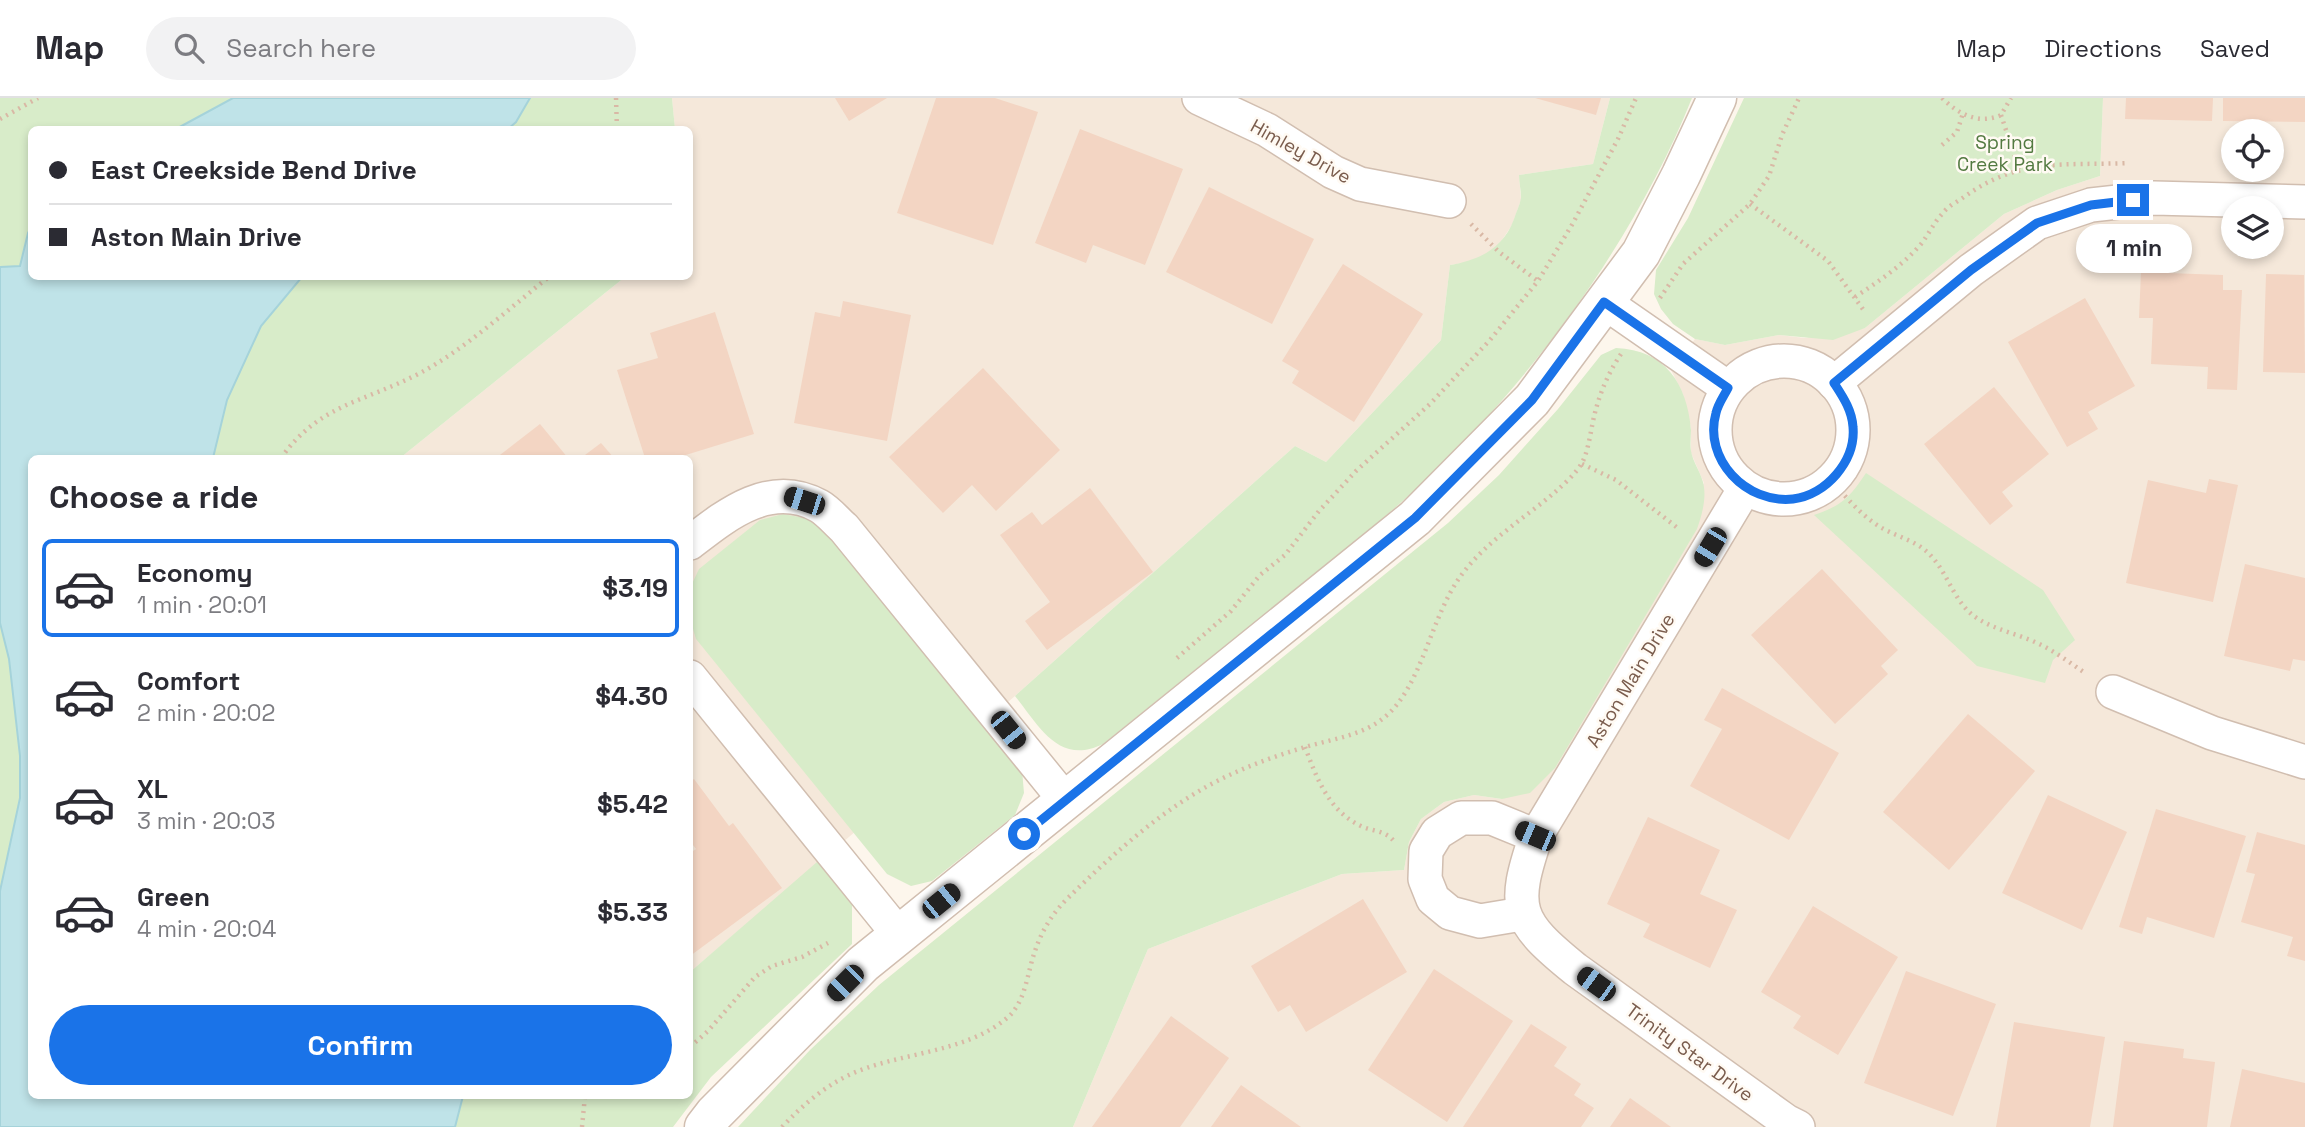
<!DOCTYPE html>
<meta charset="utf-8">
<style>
:root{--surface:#fff;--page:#f2f2f3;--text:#2b2b33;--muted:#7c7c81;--line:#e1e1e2;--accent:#1a73e8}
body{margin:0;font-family:"Space Grotesk",sans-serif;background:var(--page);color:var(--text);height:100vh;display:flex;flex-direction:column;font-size:26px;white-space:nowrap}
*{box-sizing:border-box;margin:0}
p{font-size:23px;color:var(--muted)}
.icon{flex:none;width:38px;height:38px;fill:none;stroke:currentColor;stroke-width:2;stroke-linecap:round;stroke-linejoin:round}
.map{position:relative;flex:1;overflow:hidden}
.sheet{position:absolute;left:28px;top:357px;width:665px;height:644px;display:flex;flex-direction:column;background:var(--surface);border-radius:10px;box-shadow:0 4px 10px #0003}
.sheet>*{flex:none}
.top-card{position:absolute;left:28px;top:28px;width:665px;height:154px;border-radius:10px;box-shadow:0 4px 10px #0003;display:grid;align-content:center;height:154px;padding:0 21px;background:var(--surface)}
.fabs{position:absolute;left:2221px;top:21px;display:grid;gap:14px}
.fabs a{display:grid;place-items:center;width:63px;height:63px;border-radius:50%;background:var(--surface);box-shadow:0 4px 10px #0003;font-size:35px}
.end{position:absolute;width:32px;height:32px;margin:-16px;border:9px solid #1a73e8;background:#fff;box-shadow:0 0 0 4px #fff}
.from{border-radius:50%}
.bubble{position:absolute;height:49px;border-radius:24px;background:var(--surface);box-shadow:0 4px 10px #0003;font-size:23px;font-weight:700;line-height:49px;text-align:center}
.car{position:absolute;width:21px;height:42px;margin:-21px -10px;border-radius:9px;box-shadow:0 0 5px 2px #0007;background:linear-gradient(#222 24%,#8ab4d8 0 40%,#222 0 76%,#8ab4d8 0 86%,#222 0)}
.top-card b{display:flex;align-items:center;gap:24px;height:66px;font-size:26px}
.top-card b+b{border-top:2px solid var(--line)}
.top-card i{width:18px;height:18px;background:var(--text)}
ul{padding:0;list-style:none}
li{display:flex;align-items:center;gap:21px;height:98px;margin:0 14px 10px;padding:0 7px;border:4px solid transparent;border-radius:10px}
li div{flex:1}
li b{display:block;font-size:26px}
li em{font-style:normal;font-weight:700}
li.active{border-color:var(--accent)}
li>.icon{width:63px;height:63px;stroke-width:1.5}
h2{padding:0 21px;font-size:32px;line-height:84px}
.action{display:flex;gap:14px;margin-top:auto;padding:14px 21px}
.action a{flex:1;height:80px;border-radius:42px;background:var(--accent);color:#fff;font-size:28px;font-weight:700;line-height:80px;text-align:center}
header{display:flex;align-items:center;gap:42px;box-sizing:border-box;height:98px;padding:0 35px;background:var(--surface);border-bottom:2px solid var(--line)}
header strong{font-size:33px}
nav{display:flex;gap:38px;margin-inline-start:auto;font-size:24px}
.search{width:490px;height:63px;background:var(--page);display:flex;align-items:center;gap:18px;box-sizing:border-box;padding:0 24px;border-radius:38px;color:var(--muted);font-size:26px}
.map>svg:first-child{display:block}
.residential{fill:#f5e8da;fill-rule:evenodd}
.green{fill:#d8ecc9}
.water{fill:#bfe3e8;stroke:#a5d3da;stroke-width:2}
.building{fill:#f3d5c3}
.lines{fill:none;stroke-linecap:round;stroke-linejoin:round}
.minor-casing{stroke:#d1beb0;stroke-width:36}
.tertiary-casing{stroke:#d1beb0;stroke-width:41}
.path{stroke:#d9b8a5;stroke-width:4.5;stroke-dasharray:2 5;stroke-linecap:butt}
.minor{stroke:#fff;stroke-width:33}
.tertiary{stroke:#fff;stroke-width:38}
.route{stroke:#1a73e8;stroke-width:9}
.labels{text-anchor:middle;stroke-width:5;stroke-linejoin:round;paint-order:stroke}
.park-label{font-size:19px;fill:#537a41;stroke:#fffaf3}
.street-label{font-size:19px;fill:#7a5c4d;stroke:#fffaf3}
</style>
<header>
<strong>Map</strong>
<div class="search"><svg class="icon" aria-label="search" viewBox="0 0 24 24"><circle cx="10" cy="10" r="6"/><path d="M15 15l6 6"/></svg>Search here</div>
<nav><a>Map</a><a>Directions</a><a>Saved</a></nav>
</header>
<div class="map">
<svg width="2305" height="1029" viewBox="0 0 2305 1029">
<rect width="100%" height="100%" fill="#fdf6ec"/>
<g class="residential">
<path d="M 672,0 L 1610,0 L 1593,66 L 1519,77 L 1521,102 L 1512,127 L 1500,145 L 1487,156 L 1469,164 L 1450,167 L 1441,242 L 1326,364 L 1295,348 L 1015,598 L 690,874 L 690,360 L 400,360 L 625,179 L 690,178 L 690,32 L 675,31 Z"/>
<path d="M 2103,0 L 2305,0 L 2305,1029 L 1073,1029 L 1148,851 L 1342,776 L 1404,772 L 1409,744 L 1421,721 L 1444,704 L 1474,697 L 1502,701 L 1704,385 L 1691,355 L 1691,330 L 1683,296 L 1671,272 L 1695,241 L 1725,247 L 1779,237 L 1805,240 L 1865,230 L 2004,116 L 2057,92 L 2100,78 ZM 2233,33 L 2272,33 L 2272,72 L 2233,72 ZM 2233,110 L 2272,110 L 2272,149 L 2233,149 Z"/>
</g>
<g class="green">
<path d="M 0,0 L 233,0 L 176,31 L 32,32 L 31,129 L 28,135 L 20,168 L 0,169 Z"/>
<path d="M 530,0 L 672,0 L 675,31 L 508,32 L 516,24 Z"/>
<path d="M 1610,0 L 1692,0 C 1637,138 1537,275 1431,377 C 1386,420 1337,458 1289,497 C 1227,546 1165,596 1103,646 C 1059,668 1039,628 1015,598 L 1295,348 L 1326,364 L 1441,242 L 1450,167 C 1479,162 1503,151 1514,121 C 1516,114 1520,107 1521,100 C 1521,92 1519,84 1519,77 L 1593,66 Z"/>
<path d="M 1744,0 L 2103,0 L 2100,78 L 2057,92 L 2004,116 L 1865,230 L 1833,242 L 1779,237 L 1725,247 L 1695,241 L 1673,226 L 1661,211 L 1654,196 L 1656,172 L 1688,120 Z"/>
<path d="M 302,179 L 625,179 L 400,360 L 213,360 L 227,302 L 261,228 Z"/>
<path d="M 1616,250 C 1665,252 1687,285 1691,332 C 1691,339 1690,346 1691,353 C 1693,364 1700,373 1703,384 C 1707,399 1702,417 1697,431 L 1555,670 L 1530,695 L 1502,701 L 1474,697 L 1444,704 L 1421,721 L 1409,744 L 1404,772 L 1342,776 L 1148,851 L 1073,1029 L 738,1029 L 810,952 L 879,887 L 1448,425 L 1499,377 L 1558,311 L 1601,257 Z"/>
<path d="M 1866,375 L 2043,492 L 2075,542 L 2053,562 L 2045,585 L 1977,568 L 1814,417 C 1843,407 1849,400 1866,375 Z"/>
<path d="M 783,416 L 810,421 L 830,436 L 1022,672 L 1024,695 L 1015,717 L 932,783 L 911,788 L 887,776 L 696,541 L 690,521 L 690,490 L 699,471 L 760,422 Z"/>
<path d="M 0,525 L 9,561 L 20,658 L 20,700 L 0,793 Z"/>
<path d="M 817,764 L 852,800 L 852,846 L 711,979 L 673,1029 L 455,1029 L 463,998 L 690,998 L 690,874 Z"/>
</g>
<g class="water">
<path d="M 233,0 L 530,0 L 516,24 L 508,31 L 176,31 Z"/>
<path d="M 31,129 L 32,178 L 302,179 L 261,228 L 227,302 L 213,360 L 32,360 L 32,998 L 463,998 L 455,1029 L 0,1029 L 0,793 L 20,700 L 20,658 L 9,561 L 0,525 L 0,169 L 20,168 L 28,135 Z"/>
</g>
<g class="building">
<path d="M 835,0 L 887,0 L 849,23 Z"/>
<path d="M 936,0 L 995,0 L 1038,14 L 993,147 L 897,115 Z"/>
<path d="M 1535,0 L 1601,0 L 1596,17 Z"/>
<path d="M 2126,0 L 2213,0 L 2212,23 L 2125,21 Z"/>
<path d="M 2223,0 L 2305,0 L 2305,24 L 2223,23 Z"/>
<path d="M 1080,31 L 1183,71 L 1145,167 L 1093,147 L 1086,165 L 1035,145 Z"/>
<path d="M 1209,89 L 1314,141 L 1272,226 L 1166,174 Z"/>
<path d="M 1343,166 L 1423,216 L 1354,324 L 1292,285 L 1299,273 L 1282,263 Z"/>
<path d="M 2141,174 L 2223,177 L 2223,192 L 2242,192 L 2237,292 L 2207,291 L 2208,269 L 2151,266 L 2153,220 L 2139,220 Z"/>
<path d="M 2266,176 L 2304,177 L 2305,275 L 2263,274 Z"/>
<path d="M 2085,200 L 2135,288 L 2088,314 L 2098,331 L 2067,349 L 2008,244 Z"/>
<path d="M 843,203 L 911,217 L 887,343 L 794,325 L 815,214 L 840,219 Z"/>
<path d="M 715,214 L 754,336 L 676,360 L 645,360 L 617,272 L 658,260 L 650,235 Z"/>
<path d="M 983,270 L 1060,352 L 996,413 L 972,387 L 943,415 L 889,359 Z"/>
<path d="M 1994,289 L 2049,356 L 2002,394 L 2013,408 L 1990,427 L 1924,346 Z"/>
<path d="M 540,326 L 568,360 L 496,360 Z"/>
<path d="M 601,345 L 614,360 L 581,360 Z"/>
<path d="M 2209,381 L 2238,387 L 2213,504 L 2126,485 L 2148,382 L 2206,395 Z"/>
<path d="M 1090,390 L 1153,474 L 1047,552 L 1025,523 L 1050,504 L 1000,437 L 1032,414 L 1042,427 Z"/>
<path d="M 2245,466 L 2305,480 L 2305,563 L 2293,561 L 2290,573 L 2224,558 Z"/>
<path d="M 1822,471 L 1898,552 L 1881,568 L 1888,576 L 1835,626 L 1751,537 Z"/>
<path d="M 1722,590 L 1839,655 L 1789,742 L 1690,688 L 1722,631 L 1704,622 Z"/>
<path d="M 1968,616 L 2035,673 L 1949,772 L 1883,714 Z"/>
<path d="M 694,681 L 729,728 L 733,725 L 782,790 L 690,858 L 690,755 L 696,751 L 690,743 L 690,684 Z"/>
<path d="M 2048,697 L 2127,734 L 2082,832 L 2002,795 Z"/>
<path d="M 2156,711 L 2246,738 L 2214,840 L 2147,819 L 2142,836 L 2119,829 Z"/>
<path d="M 1648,719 L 1720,752 L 1700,796 L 1737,812 L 1710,870 L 1643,839 L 1650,826 L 1607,806 Z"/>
<path d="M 2257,734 L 2305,747 L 2305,863 L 2287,858 L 2293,839 L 2241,824 L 2255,776 L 2246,774 Z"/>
<path d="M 1363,801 L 1407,874 L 1306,934 L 1290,907 L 1278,914 L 1251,868 Z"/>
<path d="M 1813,808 L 1898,859 L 1838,957 L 1793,930 L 1801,918 L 1761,894 Z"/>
<path d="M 1434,871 L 1513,923 L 1447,1024 L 1368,972 Z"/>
<path d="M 1906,873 L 1996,906 L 1953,1018 L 1864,985 Z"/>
<path d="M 1171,918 L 1229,960 L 1180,1029 L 1092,1029 Z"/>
<path d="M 2014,924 L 2105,939 L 2090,1029 L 1996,1029 Z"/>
<path d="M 1531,926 L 1567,949 L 1554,968 L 1581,986 L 1574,997 L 1594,1010 L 1581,1029 L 1463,1029 Z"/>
<path d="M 2124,943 L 2184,951 L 2183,960 L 2215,964 L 2207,1029 L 2113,1029 Z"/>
<path d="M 2242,971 L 2305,985 L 2305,1029 L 2230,1029 Z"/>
<path d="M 1241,987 L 1301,1029 L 1211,1029 Z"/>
<path d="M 1630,1000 L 1671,1029 L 1610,1029 Z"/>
</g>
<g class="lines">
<defs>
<g id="minor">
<path d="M 1199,0 L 1267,32 L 1333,74 L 1360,86 L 1449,103"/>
<path d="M 1604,204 L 1728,290"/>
<circle cx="1784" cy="332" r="69"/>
<path d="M 1834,285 L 1971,172 L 2037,125 L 2091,107 L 2154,100 L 2305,104"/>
<path d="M 1745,390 L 1536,738 C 1511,811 1516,823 1575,871 L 1786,1023 L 1798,1029"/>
<path d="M 690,445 C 726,417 770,381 819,408 C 828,413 836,423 844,430 L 1065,702"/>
<path d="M 690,579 L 899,837"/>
<path d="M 2113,594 L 2212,635 L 2305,664"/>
<path d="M 1522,816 L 1480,823 L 1450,815 L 1433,801 L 1425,781 L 1426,753 L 1437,735 L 1461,720 L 1492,720 L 1536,738"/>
</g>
<path id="tertiary" d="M 704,1029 L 714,1016 L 863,866 L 1415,420 L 1532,302 L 1641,155 L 1681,77 L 1717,0"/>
</defs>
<use href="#minor" class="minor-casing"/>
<use href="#tertiary" class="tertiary-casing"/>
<g class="path">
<path d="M 616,0 L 617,32"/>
<path d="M 1942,0 C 1958,16 1979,27 2001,17 L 2011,0"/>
<path d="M 2001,17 L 2019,71"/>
<path d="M 0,21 L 38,0"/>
<path d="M 1942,47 L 1957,34 L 1963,15"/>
<path d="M 1750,106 L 1828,163 L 1865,214"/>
<path d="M 1471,126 L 1499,154 L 1538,183"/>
<path d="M 1855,199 C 1879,183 1902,168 1921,146 C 1929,136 1934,124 1943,115 C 1948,108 1957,104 1964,99 C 2020,59 2063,68 2128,65"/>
<path d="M 1660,200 L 1683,166 L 1750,106 L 1769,78 L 1782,37 L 1799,0"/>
<path d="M 281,360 C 319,306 365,304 420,275 C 464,252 511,209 550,178"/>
<path d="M 1582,366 L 1616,382 L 1679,431"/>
<path d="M 1831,382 C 1845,398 1859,415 1877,427 C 1895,439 1918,442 1932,459 C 1950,479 1955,508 1980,522 C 1997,532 2017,536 2035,544 C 2053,552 2069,564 2085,575"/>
<path d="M 1177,560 L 1231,513 L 1260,477 L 1285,457 L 1319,413 L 1356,373 L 1430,306 L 1490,242 L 1538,183 L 1573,125 L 1618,41 L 1636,0"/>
<path d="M 1305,649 C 1317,681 1329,714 1363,729 C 1373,733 1385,733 1393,742"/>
<path d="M 690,949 L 708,933 L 755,879 L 772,868 L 802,859 L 828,845"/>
<path d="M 582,1029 L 585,998"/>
<path d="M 782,1029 C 802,1008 822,990 849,977 C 898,954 964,956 1007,920 C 1026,904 1027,875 1035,853 C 1042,832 1053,814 1070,798 C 1117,752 1174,701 1234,675 C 1256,665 1279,657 1302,650 C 1331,641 1363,638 1386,618 C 1422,587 1431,519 1460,479 C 1484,445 1522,422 1554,395 C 1564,386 1577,375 1583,363 C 1590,347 1591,328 1596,311 C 1601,292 1610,272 1621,256"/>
</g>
<use href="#minor" class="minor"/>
<use href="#tertiary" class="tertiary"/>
</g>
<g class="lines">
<path class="route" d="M 1024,736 L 1415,420 L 1532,302 L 1604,204 L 1728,290 C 1724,298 1718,306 1716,315 C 1703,361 1746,406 1793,401 C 1826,397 1856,363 1853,329 C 1852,312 1843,299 1834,285 L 1971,172 L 2037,125 L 2091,107 L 2133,102"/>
</g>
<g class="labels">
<g class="park-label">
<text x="2005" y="51">Spring<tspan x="2005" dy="22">Creek Park</tspan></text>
</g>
<g class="street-label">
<text transform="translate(1301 53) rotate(29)" y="7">Himley Drive</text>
<text transform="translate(1630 582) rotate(-59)" y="7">Aston Main Drive</text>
<text transform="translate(1690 954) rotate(36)" y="7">Trinity Star Drive</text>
</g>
</g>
</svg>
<div class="fabs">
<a><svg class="icon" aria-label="locate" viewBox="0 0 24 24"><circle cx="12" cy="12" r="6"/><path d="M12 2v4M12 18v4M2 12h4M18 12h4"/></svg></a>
<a><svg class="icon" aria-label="layers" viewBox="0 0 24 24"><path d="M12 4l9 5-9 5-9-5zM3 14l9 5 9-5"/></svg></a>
</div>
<i class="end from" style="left:1024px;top:736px"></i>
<i class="end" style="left:2133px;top:102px"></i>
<div class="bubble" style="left:2076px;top:126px;width:116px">1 min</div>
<i class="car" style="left:804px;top:403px;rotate:288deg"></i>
<i class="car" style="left:1710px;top:449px;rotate:211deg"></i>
<i class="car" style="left:1008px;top:632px;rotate:141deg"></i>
<i class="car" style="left:1535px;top:738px;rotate:293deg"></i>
<i class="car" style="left:941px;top:803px;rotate:51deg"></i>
<i class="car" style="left:845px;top:885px;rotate:225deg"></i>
<i class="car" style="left:1596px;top:886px;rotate:306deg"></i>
<div class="top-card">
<b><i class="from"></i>East Creekside Bend Drive</b>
<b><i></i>Aston Main Drive</b>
</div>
<section class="sheet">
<h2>Choose a ride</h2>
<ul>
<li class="active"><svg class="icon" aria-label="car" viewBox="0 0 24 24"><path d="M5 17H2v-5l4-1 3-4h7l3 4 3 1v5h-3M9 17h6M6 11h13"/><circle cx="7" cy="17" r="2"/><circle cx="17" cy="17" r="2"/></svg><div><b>Economy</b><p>1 min · 20:01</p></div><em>$3.19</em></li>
<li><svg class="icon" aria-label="car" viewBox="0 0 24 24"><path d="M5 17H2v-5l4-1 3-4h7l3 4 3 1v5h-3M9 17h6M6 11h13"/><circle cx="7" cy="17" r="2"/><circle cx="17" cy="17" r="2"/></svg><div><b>Comfort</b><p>2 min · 20:02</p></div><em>$4.30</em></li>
<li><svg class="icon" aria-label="car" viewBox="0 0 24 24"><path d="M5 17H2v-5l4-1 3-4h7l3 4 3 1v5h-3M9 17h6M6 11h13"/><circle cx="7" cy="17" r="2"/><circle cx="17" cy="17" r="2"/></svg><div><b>XL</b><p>3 min · 20:03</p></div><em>$5.42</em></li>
<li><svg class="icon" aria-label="car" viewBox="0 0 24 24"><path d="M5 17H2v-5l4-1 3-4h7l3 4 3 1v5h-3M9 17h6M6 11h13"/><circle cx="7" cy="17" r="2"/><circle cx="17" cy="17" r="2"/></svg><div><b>Green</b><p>4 min · 20:04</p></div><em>$5.33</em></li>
</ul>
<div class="action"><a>Confirm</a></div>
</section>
</div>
